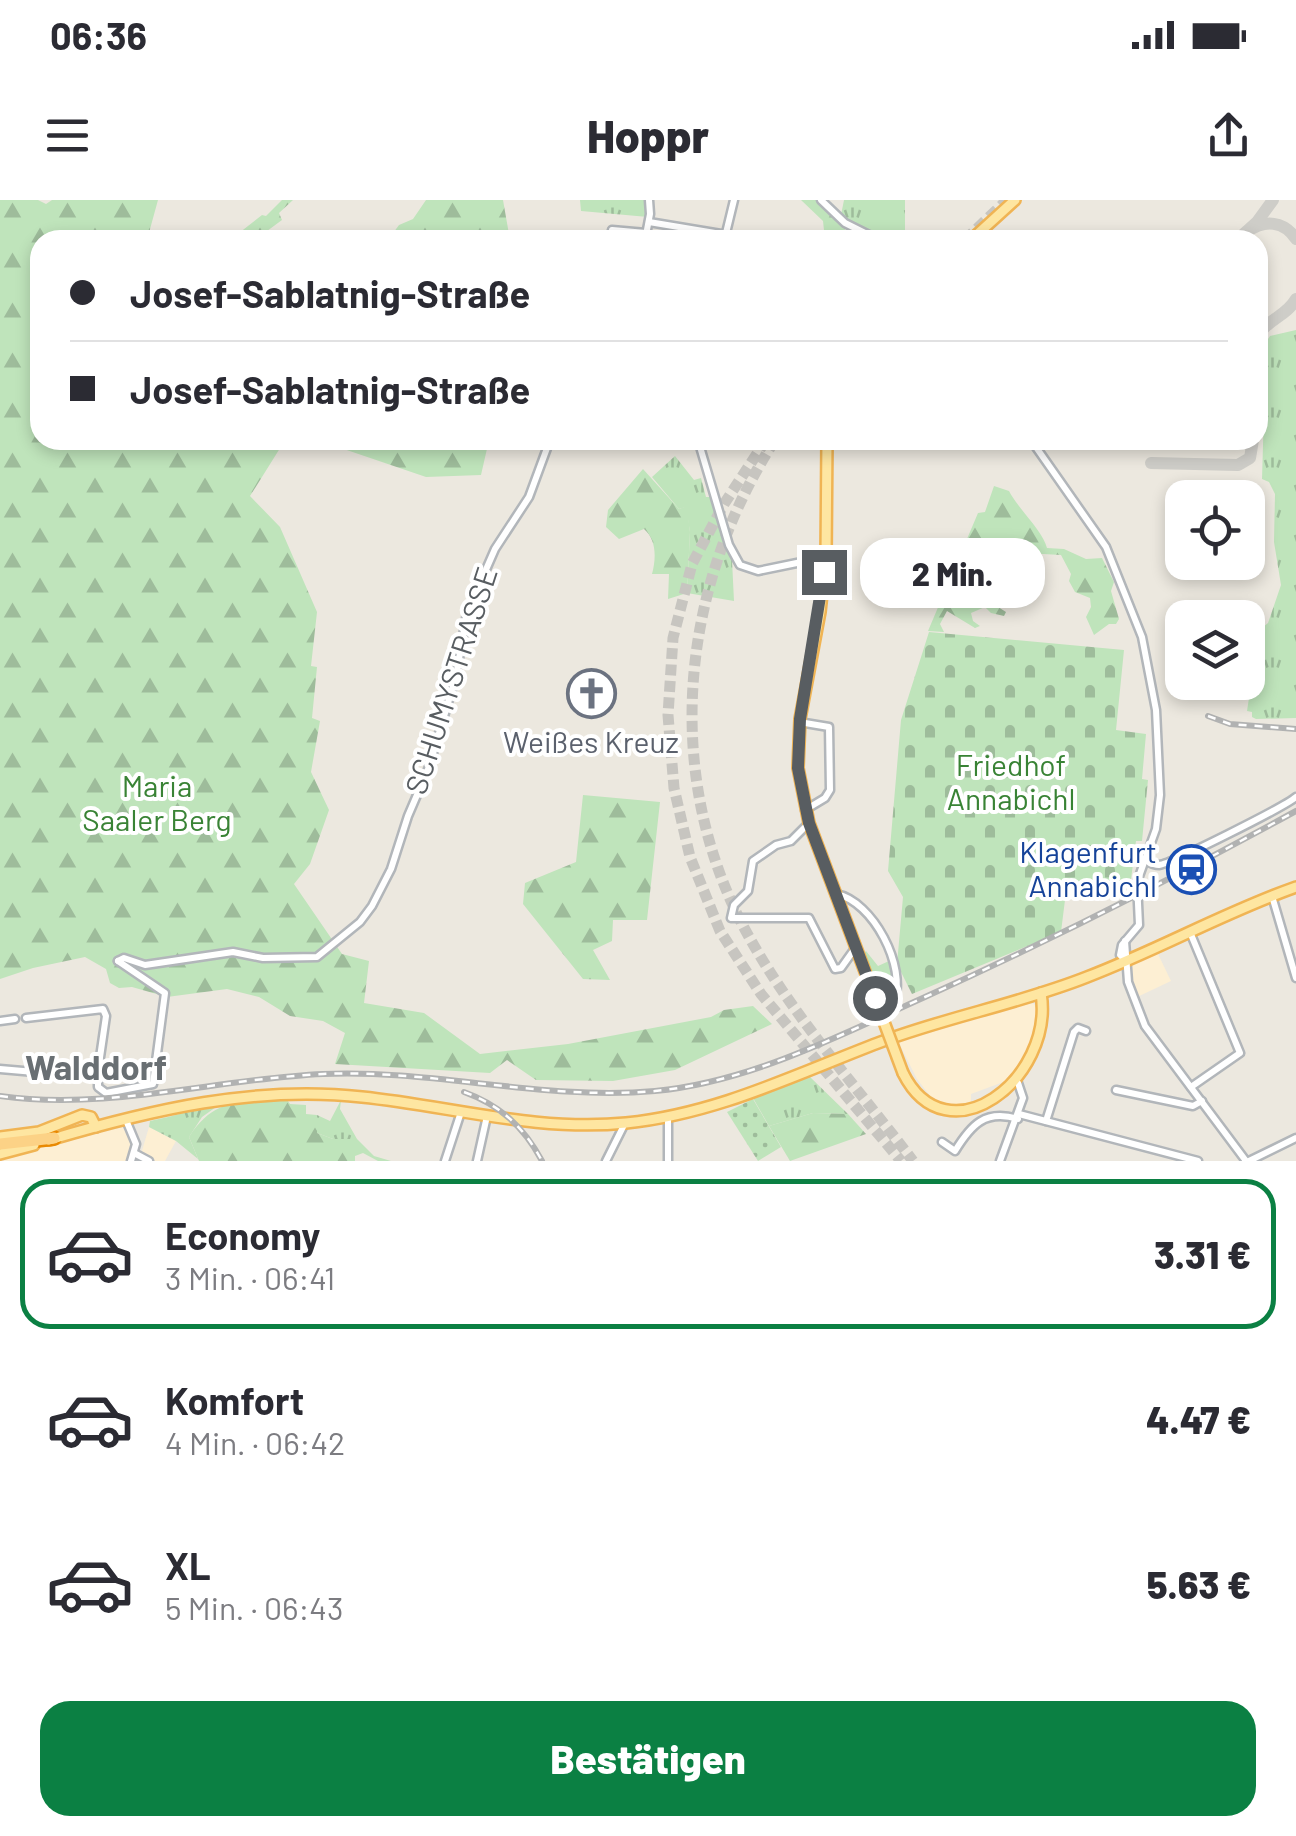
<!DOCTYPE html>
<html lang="de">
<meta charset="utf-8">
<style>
:root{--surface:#fff;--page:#f2f2f3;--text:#2b2b33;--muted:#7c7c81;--line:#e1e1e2;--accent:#0b8043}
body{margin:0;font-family:Barlow,sans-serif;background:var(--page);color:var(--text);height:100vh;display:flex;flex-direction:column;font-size:38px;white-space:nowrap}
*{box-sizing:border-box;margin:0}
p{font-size:32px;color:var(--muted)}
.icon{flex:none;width:55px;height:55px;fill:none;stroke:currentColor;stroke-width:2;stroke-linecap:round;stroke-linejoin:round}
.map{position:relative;height:961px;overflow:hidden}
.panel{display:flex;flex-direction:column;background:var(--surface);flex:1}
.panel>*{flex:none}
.guide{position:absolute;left:30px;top:30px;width:1238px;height:220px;border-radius:30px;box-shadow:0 5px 15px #0003;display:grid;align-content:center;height:220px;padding:0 40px;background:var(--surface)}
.buttons{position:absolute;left:1165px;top:280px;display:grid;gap:20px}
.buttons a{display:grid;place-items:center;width:100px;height:100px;border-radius:20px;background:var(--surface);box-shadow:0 5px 15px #0003;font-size:50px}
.end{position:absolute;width:45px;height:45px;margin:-22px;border:12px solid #585d61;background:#fff;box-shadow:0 0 0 5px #fff}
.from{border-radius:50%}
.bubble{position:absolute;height:70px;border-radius:30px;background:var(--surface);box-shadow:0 5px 15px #0003;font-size:32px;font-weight:800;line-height:70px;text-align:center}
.guide b{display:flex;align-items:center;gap:35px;height:95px;font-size:38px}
.guide b+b{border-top:2px solid var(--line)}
.guide i{width:25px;height:25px;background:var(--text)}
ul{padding:18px 0 0;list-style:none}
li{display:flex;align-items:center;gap:30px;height:150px;margin:0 20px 15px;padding:0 20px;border:5px solid transparent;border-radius:30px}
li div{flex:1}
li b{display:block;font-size:38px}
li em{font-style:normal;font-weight:800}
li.selected{border-color:var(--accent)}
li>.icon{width:90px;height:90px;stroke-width:1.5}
.cta{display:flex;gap:20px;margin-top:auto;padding:20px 40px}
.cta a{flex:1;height:115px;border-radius:30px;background:var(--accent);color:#fff;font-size:40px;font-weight:800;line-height:115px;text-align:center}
.status{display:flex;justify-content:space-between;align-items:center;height:70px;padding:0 50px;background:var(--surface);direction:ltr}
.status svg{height:28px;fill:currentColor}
header{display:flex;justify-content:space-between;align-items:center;height:130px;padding:0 40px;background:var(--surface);font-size:45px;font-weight:800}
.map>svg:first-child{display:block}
.commercial{fill:#fdefd3}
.grass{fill:url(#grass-tufts)}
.forest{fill:url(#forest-firs)}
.cemetery{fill:url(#cemetery-stones)}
.garden{fill:url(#garden-dots)}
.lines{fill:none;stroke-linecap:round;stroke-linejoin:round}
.taxiway{stroke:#cecdc8;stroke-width:12}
.highway-tunnel{stroke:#c7c5c0;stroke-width:11;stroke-dasharray:11 5.5;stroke-linecap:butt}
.minor-casing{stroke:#b2b6ba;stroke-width:11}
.major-casing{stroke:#f0b454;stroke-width:14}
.highway-casing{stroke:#e98902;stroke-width:16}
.minor{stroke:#fff;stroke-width:6}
.major{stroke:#fee6a1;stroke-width:9}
.highway{stroke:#fcd286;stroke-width:11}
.rail-casing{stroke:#b1b2b2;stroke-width:6}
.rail{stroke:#fff;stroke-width:2.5;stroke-dasharray:8;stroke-linecap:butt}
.major-bridge-casing{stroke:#f0b454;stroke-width:14;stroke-linecap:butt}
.major-bridge{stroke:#fee6a1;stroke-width:9}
.route{stroke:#585d61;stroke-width:12}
.labels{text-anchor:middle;stroke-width:8;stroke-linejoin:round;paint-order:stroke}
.street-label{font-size:30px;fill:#585d61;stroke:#fff}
.worship-label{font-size:30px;fill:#5b616d;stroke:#fff}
.park-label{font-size:30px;fill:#398335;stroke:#fff}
.transit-label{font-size:30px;fill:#164399;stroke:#fff;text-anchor:end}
.quarter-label{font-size:35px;font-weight:bold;fill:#696f73;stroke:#fff}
</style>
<div class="status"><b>06:36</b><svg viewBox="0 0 49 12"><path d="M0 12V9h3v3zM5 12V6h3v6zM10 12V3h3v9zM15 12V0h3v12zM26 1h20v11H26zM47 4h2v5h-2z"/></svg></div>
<header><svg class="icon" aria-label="menu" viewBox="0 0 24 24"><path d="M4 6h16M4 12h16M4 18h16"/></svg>Hoppr<svg class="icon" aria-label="share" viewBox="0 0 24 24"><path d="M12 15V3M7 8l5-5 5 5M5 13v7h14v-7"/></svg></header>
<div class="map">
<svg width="1296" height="961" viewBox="0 0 1296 961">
<defs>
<pattern id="grass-tufts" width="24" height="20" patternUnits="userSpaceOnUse" patternTransform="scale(2.5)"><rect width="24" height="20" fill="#bfe4bb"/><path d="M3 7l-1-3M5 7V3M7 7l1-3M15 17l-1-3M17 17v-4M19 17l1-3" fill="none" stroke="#9ebc9b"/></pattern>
<pattern id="forest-firs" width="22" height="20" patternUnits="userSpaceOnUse" patternTransform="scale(2.5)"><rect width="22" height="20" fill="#bfe4bb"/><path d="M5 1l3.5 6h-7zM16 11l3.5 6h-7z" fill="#9ebc9b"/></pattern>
<pattern id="cemetery-stones" width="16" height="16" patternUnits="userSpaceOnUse" patternTransform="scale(2.5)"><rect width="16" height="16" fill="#bfe4bb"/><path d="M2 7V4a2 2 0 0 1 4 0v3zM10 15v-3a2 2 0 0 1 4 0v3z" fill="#9ebc9b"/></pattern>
<pattern id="garden-dots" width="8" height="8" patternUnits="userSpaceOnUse" patternTransform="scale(2.5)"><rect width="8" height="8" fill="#bfe4bb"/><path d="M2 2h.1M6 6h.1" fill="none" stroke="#9ebc9b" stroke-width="1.8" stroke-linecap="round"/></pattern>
</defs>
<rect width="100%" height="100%" fill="#ece8df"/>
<g class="commercial">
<path d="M 1158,754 L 1171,781 L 1135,798 L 1128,773 L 1130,766 Z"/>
<path d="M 1026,803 L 1034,804 L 1038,811 L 1038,826 L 1032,849 L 1014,878 L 971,894 L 971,907 L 938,906 L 917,879 L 898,841 Z"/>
<path d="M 123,927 L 131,939 L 128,961 L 3,961 L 9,956 Z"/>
<path d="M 149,927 L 176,941 L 165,961 L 155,961 L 141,954 Z"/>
</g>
<g class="grass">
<path d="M 580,0 L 647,0 L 648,17 L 581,11 Z"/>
<path d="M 844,0 L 905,0 L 905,40 C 881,40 859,32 841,15 Z"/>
<path d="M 1296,130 L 1296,518 L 1256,519 L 1252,517 L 1252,512 L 1247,511 L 1254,465 L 1248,456 L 1248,439 L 1268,423 L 1281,385 L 1274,342 L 1275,294 L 1269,282 L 1262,279 L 1266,142 L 1270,136 Z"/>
<path d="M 675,256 L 694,280 L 701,278 L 706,297 L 710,297 L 732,360 L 734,401 L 687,393 L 690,332 L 686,307 L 679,309 L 652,277 Z"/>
<path d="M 866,751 L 878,766 L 889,761 C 894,776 899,793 883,804 L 863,754 Z"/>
<path d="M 809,876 L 848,914 L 813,913 L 769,926 L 753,898 Z"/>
<path d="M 341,900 L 340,909 L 357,939 L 333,939 L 317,933 L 317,915 L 330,921 Z"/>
<path d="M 216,907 L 202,917 L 189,937 L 198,959 L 176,941 L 149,927 L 150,921 C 175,916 190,910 216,907 Z"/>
</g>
<g class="forest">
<path d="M 0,0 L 38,0 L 46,4 L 52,0 L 158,0 L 147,40 L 40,40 L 40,240 L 489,240 L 481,275 L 426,277 L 332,245 L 282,245 L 250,296 L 280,327 L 317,412 L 311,466 L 317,467 L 312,518 L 320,521 L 311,572 L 329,610 L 310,664 L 294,684 L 342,754 L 369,761 L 364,803 L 424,813 L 480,854 L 568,844 L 711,817 L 724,810 L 753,806 L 772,824 L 675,870 L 613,881 L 536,880 L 507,860 L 490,873 L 335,864 L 345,833 L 323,821 L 290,816 L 259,797 L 227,789 L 167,797 L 132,787 L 119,788 L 110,783 L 106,769 L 85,757 L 33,768 L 0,779 Z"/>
<path d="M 282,0 L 293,0 L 279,13 L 282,20 L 263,34 L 265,40 L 230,40 L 262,15 L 266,16 Z"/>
<path d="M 426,0 L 503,0 L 510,40 L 388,40 L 399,25 L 413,19 Z"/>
<path d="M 801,0 L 816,0 L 846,28 L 839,40 L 825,40 L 823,21 Z"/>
<path d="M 643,269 L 679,309 L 687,306 L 690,332 L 687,393 L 668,399 L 669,374 L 652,374 C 656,359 657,340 644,329 L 619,339 L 606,327 L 608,310 Z"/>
<path d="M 994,286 L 1009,291 C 1019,310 1043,331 1047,348 L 1064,349 L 1086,359 L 1102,358 L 1114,382 L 1111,391 L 1119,419 L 1116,424 L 1109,424 L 1094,435 L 1086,417 L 1091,407 L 1090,398 L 1075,392 L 1069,381 L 1071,374 L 1061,355 L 1005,352 L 983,391 L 987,400 L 1006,412 L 1004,416 L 991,413 L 985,407 L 971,413 L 973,421 L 980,426 L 975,428 L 947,411 L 940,424 L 944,432 L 928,431 L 978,313 L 985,312 Z"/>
<path d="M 583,595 L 660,602 L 647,720 L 613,720 L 612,741 L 593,750 L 610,780 L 583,779 L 523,704 L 525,683 L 576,662 Z"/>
<path d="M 286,898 L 290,904 L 306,905 L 306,914 L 317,915 L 317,933 L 333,939 L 357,939 L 374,956 L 391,961 L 378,961 L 363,953 L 355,956 L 355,961 L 199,961 L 189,937 C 215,896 242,903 286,898 Z"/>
<path d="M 813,913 L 848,914 L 866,934 L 790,961 L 769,926 Z"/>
</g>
<path class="cemetery" d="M 929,432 L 1124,450 L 1116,530 L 1146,534 L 1142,579 L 1148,580 L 1142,641 L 1136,641 L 1130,687 L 1078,682 L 1077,685 L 1067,684 L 1061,732 L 912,794 L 897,764 L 903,697 L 888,671 L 901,520 Z"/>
<path class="garden" d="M 753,899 L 781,947 L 758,961 L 727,912 Z"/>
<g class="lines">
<g class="taxiway">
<path d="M 1247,32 C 1265,19 1284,21 1296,39"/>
<path d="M 1237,40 L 1257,22 L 1273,0"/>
<path d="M 1258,136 C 1267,119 1286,117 1296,99"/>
<path d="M 1151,263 L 1238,265 L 1250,258 L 1253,240"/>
</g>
<g class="highway-tunnel">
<path d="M 965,40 L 1007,0"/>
<path d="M 766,240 L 724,304 L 692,364 L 673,438 L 668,515 L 674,588 L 690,657 L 720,731 L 761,794 L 901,961"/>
<path d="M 775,240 C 683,382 662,565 740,720 C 785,808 854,883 913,961"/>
</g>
<defs>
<g id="minor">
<path d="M 821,0 L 845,23 L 879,40"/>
<path d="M 649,22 L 757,40"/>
<path d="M 726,33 L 734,0"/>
<path d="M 611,40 L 612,30 L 646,33"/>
<path d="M 645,40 L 650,14 L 649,0"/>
<path d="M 698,240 L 729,345 L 740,365 L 758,371 L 826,357"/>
<path d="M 987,240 L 988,244 L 1018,240"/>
<path d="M 1031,240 L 1106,347 L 1142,437 L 1156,510 L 1160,595 L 1156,629 L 1137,682 L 1139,725 L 1122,745 L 1120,755 L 1125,760"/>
<path d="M 799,522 L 829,527 L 830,590 L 825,598 L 805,610"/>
<path d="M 809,623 L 791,641 L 776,645 L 753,661 L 748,691 L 734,705 L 731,718 L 809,718 L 835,769 L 841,768 L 856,747"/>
<path d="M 1144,659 C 1150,662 1152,665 1159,665 C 1171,664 1284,607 1296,597"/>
<path d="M 836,694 C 873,701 907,767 894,802 L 872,811"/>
<path d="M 1272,696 L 1296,778"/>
<path d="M 1190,732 L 1240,853 L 1191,887"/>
<path d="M 1125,741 L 1128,782 L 1145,826 L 1246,961"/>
<path d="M 118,761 L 124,758 L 145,765 L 233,752 L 263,758 L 317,757 L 360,722 L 372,706 L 391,669 L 408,616 L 429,567 L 456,476 L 467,413 L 495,349 L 529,297 L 550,240"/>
<path d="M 26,818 L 103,809 L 106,816 L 98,871"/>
<path d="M 0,821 L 15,819"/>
<path d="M 0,869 L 46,873 L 98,871 L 98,887 L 106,893 L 153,884 L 165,793 L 118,761"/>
<path d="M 1116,890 L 1193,906 L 1202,901"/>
<path d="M 1019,914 L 1198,961"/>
<path d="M 126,920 L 136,944 L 131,961"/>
<path d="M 1046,921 L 1074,832 L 1078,828 L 1086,831"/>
<path d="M 942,942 L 955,951 C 971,925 985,909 1018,919"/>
<path d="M 134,953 L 149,961"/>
<path d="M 445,961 L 461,912"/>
<path d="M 477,961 L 487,916"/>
<path d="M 606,961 L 625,923"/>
<path d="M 668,961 L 668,917"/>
<path d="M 1000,961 L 1023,898 L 1018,883"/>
<path d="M 1249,961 L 1296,938"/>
</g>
<g id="major">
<path d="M 971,40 L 1015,0"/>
<path d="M 827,240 L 826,357 L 820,412 L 800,519 L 798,568 L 809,623 L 875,798"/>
<path d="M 903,873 C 947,961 1055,879 1041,793"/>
<path d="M 0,937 L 39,932 L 82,915 L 91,917 L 96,927"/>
<path d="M 49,940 C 150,910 256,885 362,897 C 450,906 536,932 626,923 C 716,914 794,875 878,843 C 946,817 1019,804 1087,777 C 1158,750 1225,712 1296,687"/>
<path d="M 0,954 L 34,945"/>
</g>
<path id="highway" d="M 0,944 L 54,938"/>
</defs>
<use href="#minor" class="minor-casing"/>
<use href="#major" class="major-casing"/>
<use href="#highway" class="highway-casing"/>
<use href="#minor" class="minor"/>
<use href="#major" class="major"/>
<use href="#highway" class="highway"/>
<defs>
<g id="rail">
<path d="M 1208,516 L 1230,524 L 1296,529"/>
<path d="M 464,892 C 500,905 524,927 542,961"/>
<path d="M 0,896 C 109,911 215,879 323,874 C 434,869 543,901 655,891 C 750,882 838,836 925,797 C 1051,740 1174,678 1296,611"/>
</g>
</defs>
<use href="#rail" class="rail-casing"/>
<use href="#rail" class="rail"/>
<defs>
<path id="major-bridge" d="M 875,798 L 903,873"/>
</defs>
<use href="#major-bridge" class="major-bridge-casing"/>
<use href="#major-bridge" class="major-bridge"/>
</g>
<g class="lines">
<path class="route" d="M 824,372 L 800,519 L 798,568 L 809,623 L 875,798"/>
</g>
<defs>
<symbol id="church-ring" viewBox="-11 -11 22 22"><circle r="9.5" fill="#fff" stroke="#6b7280" stroke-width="1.5"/><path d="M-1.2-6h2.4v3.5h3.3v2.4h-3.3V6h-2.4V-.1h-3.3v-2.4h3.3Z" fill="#6b7280"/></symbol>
<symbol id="station-ring" viewBox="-11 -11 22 22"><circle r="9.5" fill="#fff" stroke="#1a4fb4" stroke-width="1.5"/><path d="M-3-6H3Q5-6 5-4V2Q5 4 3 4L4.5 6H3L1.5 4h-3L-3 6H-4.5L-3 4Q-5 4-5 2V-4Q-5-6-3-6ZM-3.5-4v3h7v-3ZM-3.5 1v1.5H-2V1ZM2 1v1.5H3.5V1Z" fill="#1a4fb4"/></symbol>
</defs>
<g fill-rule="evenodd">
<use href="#church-ring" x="564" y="466" width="55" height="55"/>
<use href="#station-ring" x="1164" y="642" width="55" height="55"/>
</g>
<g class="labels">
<g class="street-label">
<text transform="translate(452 481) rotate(-72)" y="10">SCHUMYSTRASSE</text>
</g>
<g class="worship-label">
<text x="591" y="553">Weißes Kreuz</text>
</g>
<g class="park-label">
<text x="1011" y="576">Friedhof<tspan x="1011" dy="34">Annabichl</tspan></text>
<text x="157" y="597">Maria<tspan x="157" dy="34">Saaler Berg</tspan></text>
</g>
<g class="transit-label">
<text x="1157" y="663">Klagenfurt<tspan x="1157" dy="34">Annabichl</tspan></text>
</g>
<g class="quarter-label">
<text x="96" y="880">Walddorf</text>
</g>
</g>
</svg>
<div class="buttons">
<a><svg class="icon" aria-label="locate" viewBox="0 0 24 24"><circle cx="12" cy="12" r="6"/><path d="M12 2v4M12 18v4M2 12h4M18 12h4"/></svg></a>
<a><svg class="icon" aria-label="layers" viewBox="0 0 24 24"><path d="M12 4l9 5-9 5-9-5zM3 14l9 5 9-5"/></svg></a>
</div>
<i class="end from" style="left:875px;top:798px"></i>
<i class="end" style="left:824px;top:372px"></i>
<div class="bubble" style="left:860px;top:338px;width:185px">2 Min.</div>
<div class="guide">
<b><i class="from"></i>Josef-Sablatnig-Straße</b>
<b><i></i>Josef-Sablatnig-Straße</b>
</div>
</div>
<section class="panel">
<ul>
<li class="selected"><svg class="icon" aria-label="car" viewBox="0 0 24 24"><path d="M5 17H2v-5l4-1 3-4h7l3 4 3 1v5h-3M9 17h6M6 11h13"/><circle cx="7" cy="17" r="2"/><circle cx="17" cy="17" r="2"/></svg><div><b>Economy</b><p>3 Min. · 06:41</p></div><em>3.31 €</em></li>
<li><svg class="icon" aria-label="car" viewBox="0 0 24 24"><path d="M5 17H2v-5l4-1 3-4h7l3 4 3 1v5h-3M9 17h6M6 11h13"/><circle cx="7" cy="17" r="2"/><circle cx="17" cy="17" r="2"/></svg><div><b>Komfort</b><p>4 Min. · 06:42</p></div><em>4.47 €</em></li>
<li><svg class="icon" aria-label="car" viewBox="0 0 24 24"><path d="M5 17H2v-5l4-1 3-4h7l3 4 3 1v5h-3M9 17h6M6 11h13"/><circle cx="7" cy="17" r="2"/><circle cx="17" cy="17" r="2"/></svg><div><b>XL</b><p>5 Min. · 06:43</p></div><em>5.63 €</em></li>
</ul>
<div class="cta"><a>Bestätigen</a></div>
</section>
